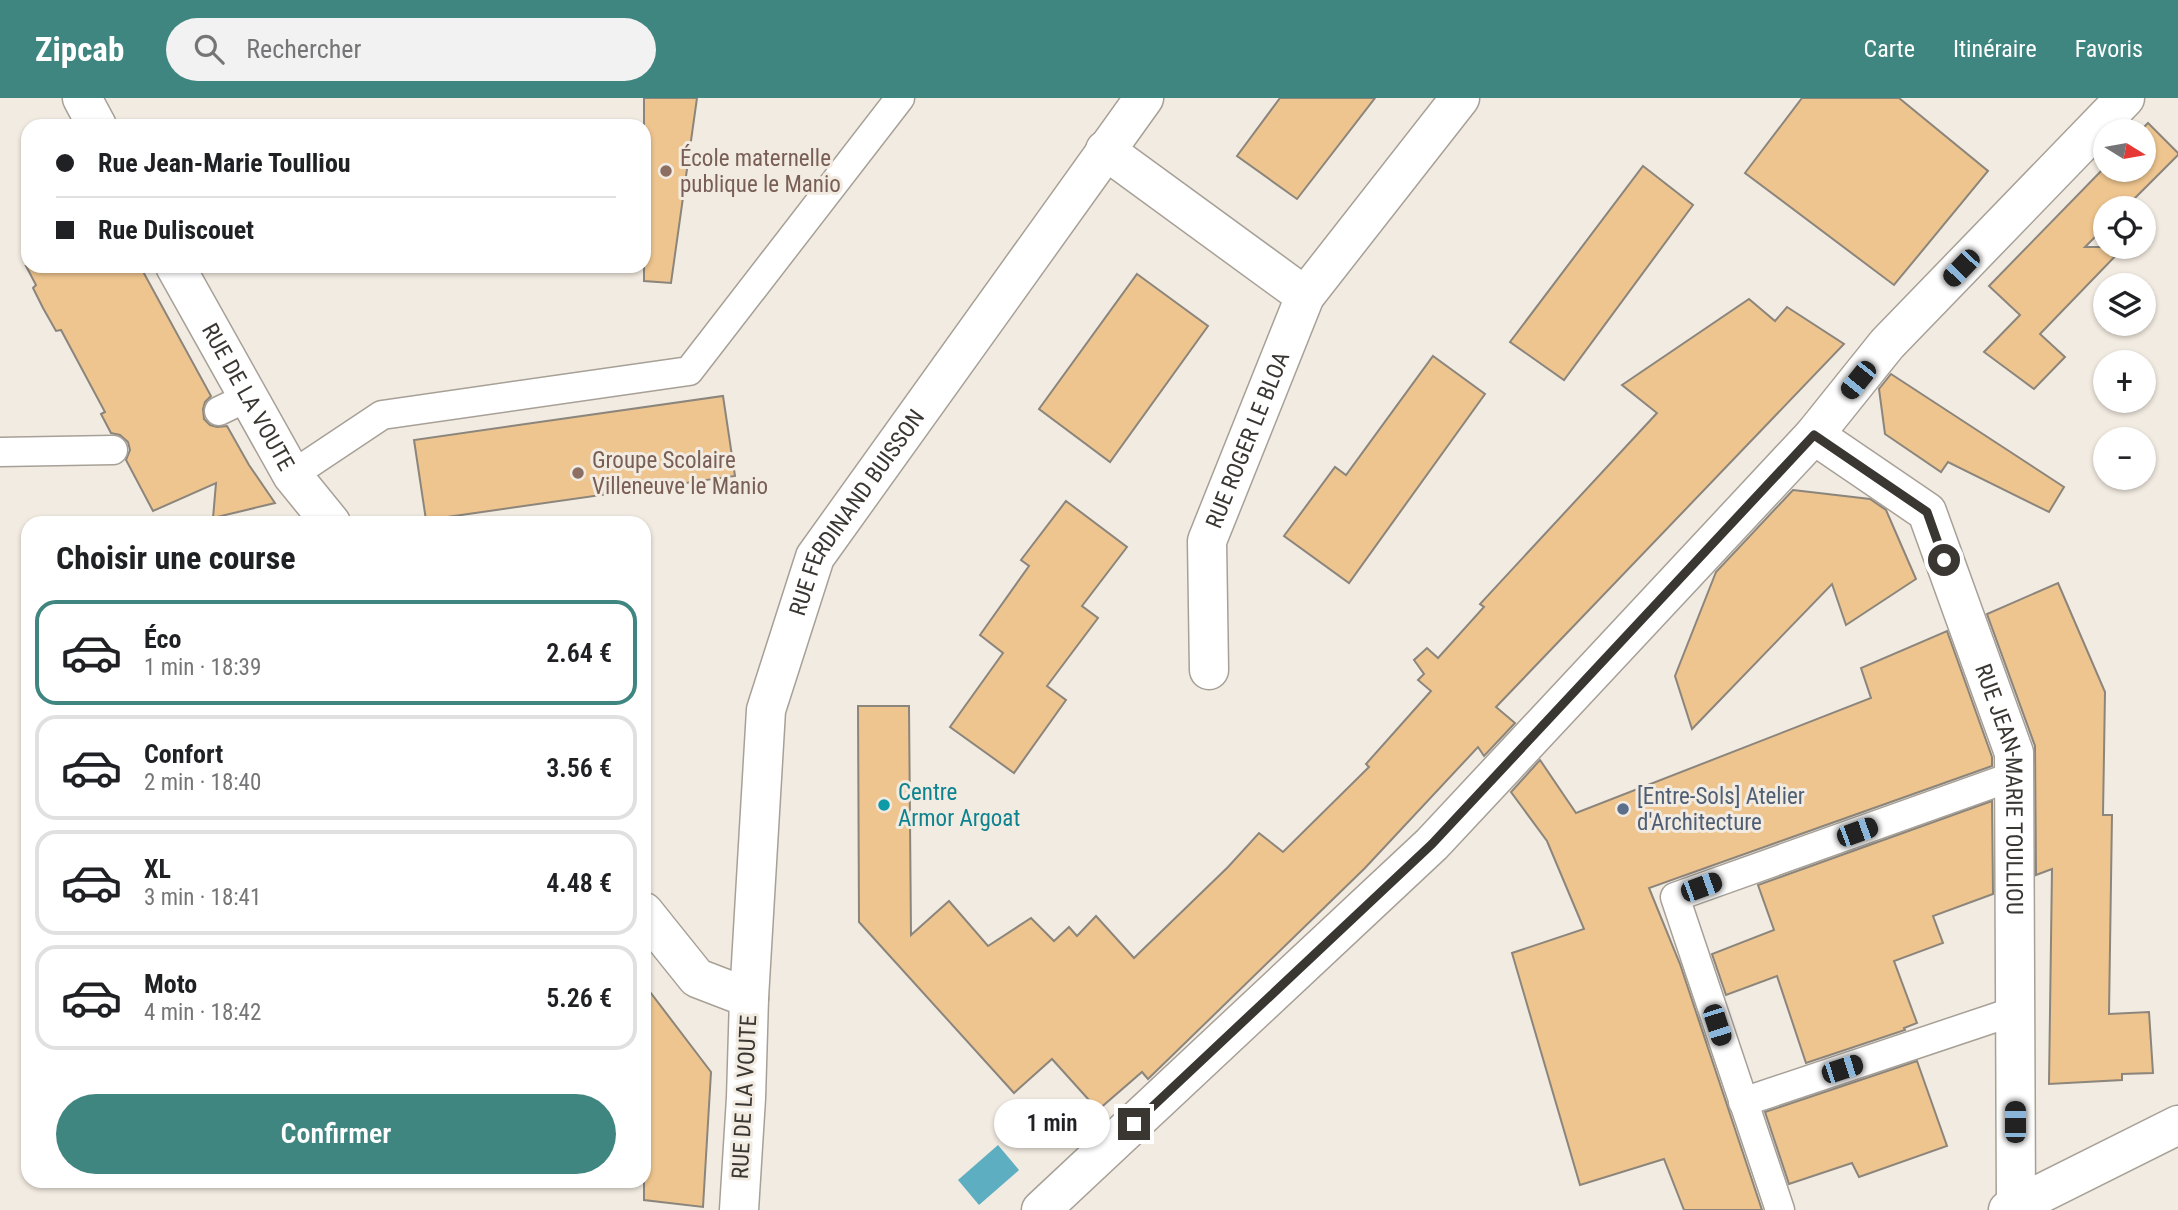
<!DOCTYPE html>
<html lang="fr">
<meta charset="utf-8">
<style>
:root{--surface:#fff;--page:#f2f2f2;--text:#202124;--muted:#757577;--line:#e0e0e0;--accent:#3f8681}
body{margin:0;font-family:"Roboto Condensed",sans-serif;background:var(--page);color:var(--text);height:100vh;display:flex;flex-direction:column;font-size:26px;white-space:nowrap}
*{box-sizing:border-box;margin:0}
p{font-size:23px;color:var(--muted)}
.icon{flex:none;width:38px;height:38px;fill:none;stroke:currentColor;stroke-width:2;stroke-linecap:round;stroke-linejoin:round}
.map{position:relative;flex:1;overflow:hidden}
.side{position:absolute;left:21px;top:418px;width:630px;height:672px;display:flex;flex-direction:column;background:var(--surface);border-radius:21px;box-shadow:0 2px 5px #0004}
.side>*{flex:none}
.hud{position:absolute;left:21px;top:21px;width:630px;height:154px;border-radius:21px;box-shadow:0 2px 5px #0004;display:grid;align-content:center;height:154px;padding:0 35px;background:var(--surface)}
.needle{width:46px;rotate:101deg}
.buttons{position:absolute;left:2093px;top:21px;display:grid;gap:14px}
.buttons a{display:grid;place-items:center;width:63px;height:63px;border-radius:50%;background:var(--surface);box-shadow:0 2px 5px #0004;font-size:35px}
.end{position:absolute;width:32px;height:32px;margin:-16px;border:9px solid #3a3733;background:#fff;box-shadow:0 0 0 4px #fff}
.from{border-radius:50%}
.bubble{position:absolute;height:49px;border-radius:24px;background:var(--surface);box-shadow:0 2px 5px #0004;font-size:23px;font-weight:600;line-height:49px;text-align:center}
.car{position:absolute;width:21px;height:42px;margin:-21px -10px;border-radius:9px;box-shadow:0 0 5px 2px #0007;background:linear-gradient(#222 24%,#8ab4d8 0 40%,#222 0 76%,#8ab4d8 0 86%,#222 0)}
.hud b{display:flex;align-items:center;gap:24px;height:66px;font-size:26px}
.hud b+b{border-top:2px solid var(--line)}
.hud i{width:18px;height:18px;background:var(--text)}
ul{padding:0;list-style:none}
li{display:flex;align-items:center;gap:21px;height:105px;margin:0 14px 10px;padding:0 21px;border:4px solid var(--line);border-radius:21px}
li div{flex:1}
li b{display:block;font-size:26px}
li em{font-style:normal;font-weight:600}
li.current{border-color:var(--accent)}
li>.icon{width:63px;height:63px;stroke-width:1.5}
h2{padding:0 35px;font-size:32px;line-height:84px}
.primary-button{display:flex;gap:14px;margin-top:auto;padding:14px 35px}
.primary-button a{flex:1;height:80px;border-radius:42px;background:var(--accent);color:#fff;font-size:28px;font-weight:600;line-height:80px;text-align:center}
header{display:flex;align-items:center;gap:42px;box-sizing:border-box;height:98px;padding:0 35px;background:var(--accent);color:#fff}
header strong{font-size:33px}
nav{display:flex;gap:38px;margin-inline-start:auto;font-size:24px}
.search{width:490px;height:63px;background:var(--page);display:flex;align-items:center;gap:18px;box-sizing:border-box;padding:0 24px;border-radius:38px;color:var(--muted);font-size:26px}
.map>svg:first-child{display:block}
.water{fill:#5daec1}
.building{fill:#eec58f;stroke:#8b857c;stroke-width:2}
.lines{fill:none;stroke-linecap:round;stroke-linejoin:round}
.service-casing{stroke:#a7a097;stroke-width:31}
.minor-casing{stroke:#a7a097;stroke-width:41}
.service{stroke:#fff;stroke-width:28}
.minor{stroke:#fff;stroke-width:38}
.route{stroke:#3a3733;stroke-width:9}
.education-dot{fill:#8d6e63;stroke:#f2ebe1;stroke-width:2.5}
.culture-dot{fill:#0f9aa8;stroke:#f2ebe1;stroke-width:2.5}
.service-dot{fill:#5c6f8a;stroke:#f2ebe1;stroke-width:2.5}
.labels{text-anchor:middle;stroke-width:6;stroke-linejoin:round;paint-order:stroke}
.education-label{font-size:23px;fill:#785e54;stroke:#f2ebe1;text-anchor:start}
.street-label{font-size:23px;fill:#3a3733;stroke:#f2ebe1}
.culture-label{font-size:23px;fill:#0d838f;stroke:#f2ebe1;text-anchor:start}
.service-label{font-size:23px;fill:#4e5e75;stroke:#f2ebe1;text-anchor:start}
</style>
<header>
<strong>Zipcab</strong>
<div class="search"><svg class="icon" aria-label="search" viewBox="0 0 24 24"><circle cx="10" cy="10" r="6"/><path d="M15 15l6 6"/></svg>Rechercher</div>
<nav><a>Carte</a><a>Itinéraire</a><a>Favoris</a></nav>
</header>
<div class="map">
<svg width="2178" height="1112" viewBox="0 0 2178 1112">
<rect width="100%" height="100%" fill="#f2ebe1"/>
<path class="water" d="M 998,1047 L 1019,1072 L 979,1107 L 958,1082 Z"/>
<g class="building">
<path d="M 644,0 L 697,0 L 671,185 L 644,183 Z"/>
<path d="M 1280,0 L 1375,0 L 1297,101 L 1237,58 Z"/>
<path d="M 1802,0 L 1899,0 L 1988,73 L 1894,187 L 1745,75 Z"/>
<path d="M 2148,25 L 2178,55 L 2178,57 L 2125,110 L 2105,110 L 2105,129 L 2085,149 L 2124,149 L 2040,236 L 2065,259 L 2034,291 L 1984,254 L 2020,217 L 1989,188 L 2105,69 L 2105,72 L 2144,72 L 2144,33 L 2140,33 Z"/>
<path d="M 1643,68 L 1693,107 L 1564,282 L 1510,244 Z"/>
<path d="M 26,168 L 140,168 L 211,298 L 205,304 L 203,311 L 204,321 L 210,327 L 217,329 L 227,328 L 249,367 L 275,405 L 213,420 L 216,385 L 153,413 L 126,362 L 130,352 L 128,344 L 120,337 L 111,335 L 101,316 L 105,314 L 61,232 L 56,233 L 43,210 L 33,190 L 36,187 Z"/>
<path d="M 1137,176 L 1208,228 L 1110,364 L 1039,311 Z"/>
<path d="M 1749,201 L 1775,223 L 1787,209 L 1844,246 L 1496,609 L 1515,625 L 1484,658 L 1478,649 L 1365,770 L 1148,981 L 1142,974 L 1098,1012 L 1052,961 L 1014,995 L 859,824 L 858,608 L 909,608 L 911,837 L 949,803 L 988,848 L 1031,820 L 1054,843 L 1069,829 L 1077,838 L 1096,818 L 1134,860 L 1228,769 L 1259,735 L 1283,754 L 1369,669 L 1366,666 L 1431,593 L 1418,582 L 1424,576 L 1414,562 L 1427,550 L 1438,560 L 1484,509 L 1480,506 L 1657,315 L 1622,287 Z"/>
<path d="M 1433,258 L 1485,296 L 1349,485 L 1284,438 L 1335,369 L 1346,377 Z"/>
<path d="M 1891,276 L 2064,389 L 2049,414 L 1948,364 L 1941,374 L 1885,336 L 1879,291 Z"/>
<path d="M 723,298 L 735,378 L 426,422 L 414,342 Z"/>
<path d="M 1793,392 L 1870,401 L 1886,412 L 1916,481 L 1846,527 L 1832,486 L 1692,631 L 1675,578 L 1716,474 Z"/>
<path d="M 1066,403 L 1127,449 L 1082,508 L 1098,520 L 1047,588 L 1066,602 L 1014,675 L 950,629 L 1003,555 L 980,537 L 1029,468 L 1021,462 Z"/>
<path d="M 2058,485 L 2105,594 L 2103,717 L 2112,717 L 2109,916 L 2149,914 L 2153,975 L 2122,976 L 2122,982 L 2049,986 L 2052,771 L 2036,777 L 2035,648 L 1987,516 Z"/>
<path d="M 1947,533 L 1992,659 L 1992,668 L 1649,790 L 1680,866 L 1762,1112 L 1684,1112 L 1664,1061 L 1580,1087 L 1512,855 L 1584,831 L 1547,743 L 1511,694 L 1540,662 L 1576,715 L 1871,600 L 1861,570 Z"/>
<path d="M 1992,703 L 1993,796 L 1933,818 L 1943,845 L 1894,863 L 1917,925 L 1904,930 L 1905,932 L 1806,965 L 1777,878 L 1726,897 L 1712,856 L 1774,832 L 1758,787 Z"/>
<path d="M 644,886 L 711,974 L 703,1109 L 644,1102 Z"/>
<path d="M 1917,963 L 1947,1048 L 1859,1079 L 1852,1065 L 1789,1086 L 1765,1014 Z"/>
</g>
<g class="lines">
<defs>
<g id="service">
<path d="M 219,313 L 248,299"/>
<path d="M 0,354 L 113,352"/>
<path d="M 292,377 L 382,317 L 689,273 L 900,0"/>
<path d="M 1743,1004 L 2015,913"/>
<path d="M 1780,1112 L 1675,799 L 2014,678"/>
</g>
<g id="minor">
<path d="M 82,0 L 97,28"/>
<path d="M 1105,52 L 1305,198"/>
<path id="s1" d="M 175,168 L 292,377 L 331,425"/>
<path id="s2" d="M 1814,337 L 1927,414 L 2014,655 L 2016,1108"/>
<path id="s3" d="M 1209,572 L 1207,443 L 1305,198 L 1460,0"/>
<path d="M 644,814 L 697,880 L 749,900 L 746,1000 L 739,1112"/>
<path id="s4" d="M 749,900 L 766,612 L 815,459 L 1144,0"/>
<path d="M 1041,1112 L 1432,746 L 1814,337 L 1887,246 L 2125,0"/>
<path d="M 2008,1112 L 2178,1027"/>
</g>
</defs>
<use href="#service" class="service-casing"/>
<use href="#minor" class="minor-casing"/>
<use href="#service" class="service"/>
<use href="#minor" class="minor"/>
</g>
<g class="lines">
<path class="route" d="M 1134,1026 L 1432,746 L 1814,337 L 1927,414 L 1944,462"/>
</g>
<g class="education-dot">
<circle cx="666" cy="73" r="7"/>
<circle cx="578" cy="375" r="7"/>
</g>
<circle class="culture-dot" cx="884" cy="707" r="7"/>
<circle class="service-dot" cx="1623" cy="711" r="7"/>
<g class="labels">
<g class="education-label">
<text x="680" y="68">École maternelle<tspan x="680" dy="26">publique le Manio</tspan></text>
<text x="592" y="370">Groupe Scolaire<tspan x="592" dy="26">Villeneuve le Manio</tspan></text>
</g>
<g class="street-label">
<text dy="8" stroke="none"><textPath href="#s1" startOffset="150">RUE DE LA VOUTE</textPath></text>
<text dy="8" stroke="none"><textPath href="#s3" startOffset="238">RUE ROGER LE BLOA</textPath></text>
<text dy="8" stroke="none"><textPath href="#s4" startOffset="508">RUE FERDINAND BUISSON</textPath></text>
<text dy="8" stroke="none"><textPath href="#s2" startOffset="427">RUE JEAN-MARIE TOULLIOU</textPath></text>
<text transform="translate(744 999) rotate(-87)" y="8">RUE DE LA VOUTE</text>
</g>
<g class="culture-label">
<text x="898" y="702">Centre<tspan x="898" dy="26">Armor Argoat</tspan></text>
</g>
<g class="service-label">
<text x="1637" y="706">[Entre-Sols] Atelier<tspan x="1637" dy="26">d'Architecture</tspan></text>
</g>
</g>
</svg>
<div class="buttons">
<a><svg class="needle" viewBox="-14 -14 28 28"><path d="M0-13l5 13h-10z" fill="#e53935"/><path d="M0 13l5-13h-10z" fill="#757577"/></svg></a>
<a><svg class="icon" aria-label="locate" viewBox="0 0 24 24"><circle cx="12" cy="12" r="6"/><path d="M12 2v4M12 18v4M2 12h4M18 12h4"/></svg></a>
<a><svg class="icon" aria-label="layers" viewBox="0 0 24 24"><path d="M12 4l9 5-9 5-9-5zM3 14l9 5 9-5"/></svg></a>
<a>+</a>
<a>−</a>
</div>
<i class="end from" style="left:1944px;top:462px"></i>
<i class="end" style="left:1134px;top:1026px"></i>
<div class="bubble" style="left:994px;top:1001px;width:116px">1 min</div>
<i class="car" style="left:1961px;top:170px;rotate:224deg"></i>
<i class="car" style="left:1858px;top:282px;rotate:219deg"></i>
<i class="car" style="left:1857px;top:734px;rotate:70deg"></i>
<i class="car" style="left:1701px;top:789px;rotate:70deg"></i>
<i class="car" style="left:1717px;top:927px;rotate:162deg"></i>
<i class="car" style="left:1842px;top:971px;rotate:72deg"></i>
<i class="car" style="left:2015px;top:1024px;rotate:0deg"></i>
<div class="hud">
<b><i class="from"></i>Rue Jean-Marie Toulliou</b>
<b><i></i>Rue Duliscouet</b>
</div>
<section class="side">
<h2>Choisir une course</h2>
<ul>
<li class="current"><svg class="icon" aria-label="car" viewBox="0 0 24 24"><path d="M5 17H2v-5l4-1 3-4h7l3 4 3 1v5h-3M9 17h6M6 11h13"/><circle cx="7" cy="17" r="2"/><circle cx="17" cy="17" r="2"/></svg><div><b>Éco</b><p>1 min · 18:39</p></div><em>2.64 €</em></li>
<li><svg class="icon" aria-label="car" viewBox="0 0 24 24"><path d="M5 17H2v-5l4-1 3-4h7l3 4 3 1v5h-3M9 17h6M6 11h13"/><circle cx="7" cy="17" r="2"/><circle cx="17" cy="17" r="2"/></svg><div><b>Confort</b><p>2 min · 18:40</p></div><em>3.56 €</em></li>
<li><svg class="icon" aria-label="car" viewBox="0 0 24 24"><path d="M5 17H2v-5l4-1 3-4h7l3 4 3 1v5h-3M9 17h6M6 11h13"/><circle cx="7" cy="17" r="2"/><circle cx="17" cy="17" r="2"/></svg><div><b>XL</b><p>3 min · 18:41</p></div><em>4.48 €</em></li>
<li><svg class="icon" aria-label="car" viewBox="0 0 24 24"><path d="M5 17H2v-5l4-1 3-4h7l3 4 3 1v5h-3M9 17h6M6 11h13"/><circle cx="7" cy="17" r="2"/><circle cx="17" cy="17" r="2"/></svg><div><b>Moto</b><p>4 min · 18:42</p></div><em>5.26 €</em></li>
</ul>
<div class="primary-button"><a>Confirmer</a></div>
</section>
</div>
